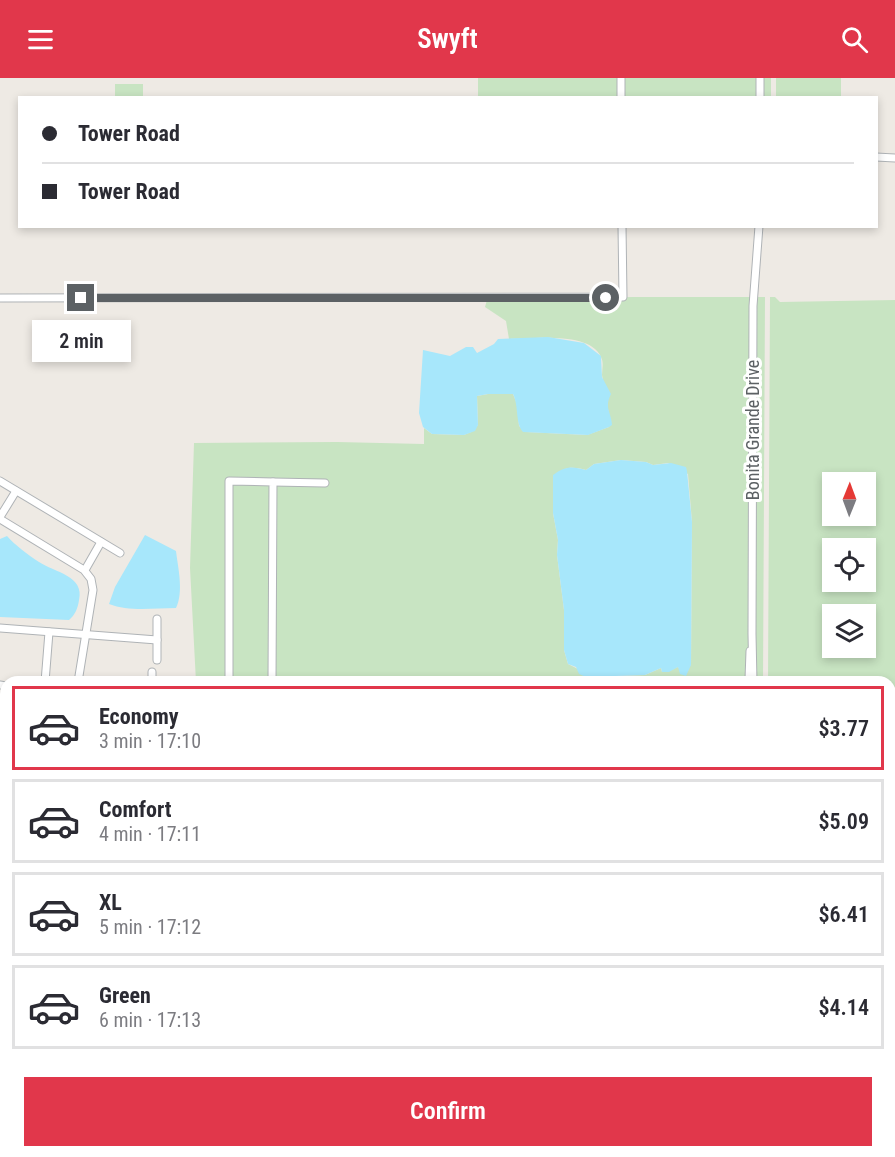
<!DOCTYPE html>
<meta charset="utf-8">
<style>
:root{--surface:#fff;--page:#f2f2f3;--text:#2b2b33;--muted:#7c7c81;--line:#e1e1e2;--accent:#e1374b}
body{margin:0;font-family:"Roboto Condensed",sans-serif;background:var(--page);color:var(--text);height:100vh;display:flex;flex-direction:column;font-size:22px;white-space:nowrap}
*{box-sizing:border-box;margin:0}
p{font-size:20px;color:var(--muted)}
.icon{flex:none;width:33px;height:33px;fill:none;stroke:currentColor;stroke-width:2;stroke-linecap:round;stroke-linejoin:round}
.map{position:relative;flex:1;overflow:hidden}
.drawer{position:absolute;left:0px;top:598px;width:896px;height:482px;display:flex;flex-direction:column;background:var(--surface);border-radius:18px 18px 0 0;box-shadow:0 3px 9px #0003}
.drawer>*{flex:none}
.top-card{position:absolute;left:18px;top:18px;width:860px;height:132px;border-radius:0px;box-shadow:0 3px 9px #0003;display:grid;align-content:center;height:132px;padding:0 24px;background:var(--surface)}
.needle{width:39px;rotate:1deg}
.fabs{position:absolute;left:822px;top:394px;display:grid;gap:12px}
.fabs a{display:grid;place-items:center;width:54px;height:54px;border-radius:0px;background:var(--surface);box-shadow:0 3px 9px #0003;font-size:30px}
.end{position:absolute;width:27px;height:27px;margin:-14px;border:8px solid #5c6164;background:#fff;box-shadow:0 0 0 3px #fff}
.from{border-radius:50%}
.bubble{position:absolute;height:42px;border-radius:0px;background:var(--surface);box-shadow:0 3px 9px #0003;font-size:20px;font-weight:600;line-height:42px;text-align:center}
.top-card b{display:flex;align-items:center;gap:21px;height:57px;font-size:22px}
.top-card b+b{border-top:2px solid var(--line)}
.top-card i{width:15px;height:15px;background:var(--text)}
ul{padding:10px 0 0;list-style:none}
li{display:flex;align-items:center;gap:18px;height:84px;margin:0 12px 9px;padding:0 12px;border:3px solid var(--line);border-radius:0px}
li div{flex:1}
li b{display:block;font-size:22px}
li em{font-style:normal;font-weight:600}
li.current{border-color:var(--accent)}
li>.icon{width:54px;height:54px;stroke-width:1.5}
.primary-button{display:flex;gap:12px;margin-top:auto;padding:12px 24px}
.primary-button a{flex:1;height:69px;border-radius:0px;background:var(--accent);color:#fff;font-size:24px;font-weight:600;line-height:69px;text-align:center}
header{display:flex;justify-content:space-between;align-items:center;height:78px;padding:0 24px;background:var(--accent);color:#fff;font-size:27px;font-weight:600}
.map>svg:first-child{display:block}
.green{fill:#c8e4c2;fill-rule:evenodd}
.water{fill:#a7e7fb}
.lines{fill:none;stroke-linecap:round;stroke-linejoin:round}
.minor-casing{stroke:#afb3b6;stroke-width:9}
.minor{stroke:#fff;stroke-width:7}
.route{stroke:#5c6164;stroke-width:8}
.labels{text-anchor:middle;stroke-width:6;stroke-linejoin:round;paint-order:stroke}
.street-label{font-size:18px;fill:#5c6164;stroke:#fff}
</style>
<header><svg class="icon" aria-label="menu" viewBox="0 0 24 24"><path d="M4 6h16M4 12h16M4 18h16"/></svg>Swyft<svg class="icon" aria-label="search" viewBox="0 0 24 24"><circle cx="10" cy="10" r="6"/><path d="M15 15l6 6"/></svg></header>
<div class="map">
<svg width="895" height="1079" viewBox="0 0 895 1079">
<rect width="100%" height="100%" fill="#eeeae4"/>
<g class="green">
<path d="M 478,0 L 771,0 L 771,19 L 478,20 Z"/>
<rect x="776" y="0" width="65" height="19"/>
<rect x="115" y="6" width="28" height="13"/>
<path d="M 633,219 L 765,219 L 763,604 L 196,604 L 190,490 L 194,365 L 337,364 L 424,366 L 424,350 L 432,356 L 464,357 L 471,354 L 478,347 L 477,318 L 488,316 L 513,316 L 517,326 L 519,348 L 526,354 L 587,357 L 609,349 C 612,336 604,328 609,319 C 607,312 603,304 602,297 C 602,291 604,285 601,279 C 590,253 531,261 509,261 L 506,243 L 485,229 L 487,222 ZM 621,382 L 646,384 L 653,387 L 668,385 L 688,396 L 692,444 L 691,587 L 680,592 L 678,589 L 665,594 L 662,594 L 661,590 L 645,597 L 594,599 L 568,586 L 564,572 L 564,532 L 557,477 L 558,462 L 553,435 L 556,396 C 567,388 574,389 586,392 L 594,386 Z"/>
<path d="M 770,219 L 775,219 L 780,224 L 895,222 L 895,1079 L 764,1079 L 765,1074 L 890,1074 L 890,604 L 768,604 ZM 832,405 L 866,405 L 866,438 L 832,438 ZM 832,471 L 866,471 L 866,504 L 832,504 ZM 832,537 L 866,537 L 866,570 L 832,570 Z"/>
<rect x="0" y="657" width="6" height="278"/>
<rect x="187" y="1074" width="566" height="5"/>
</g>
<g class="water">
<path d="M 548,259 L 584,265 L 601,278 L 602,299 L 611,316 C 604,330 611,333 612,347 L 609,349 L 588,357 L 523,354 C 515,345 519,328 513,316 L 488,316 L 477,318 L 478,347 L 475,353 L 464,357 L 432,356 L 423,349 L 419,335 L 423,272 L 450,278 L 466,269 L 473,269 L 477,275 L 494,266 L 498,261 Z"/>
<path d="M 621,382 L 646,384 L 653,387 L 671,385 L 686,389 L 687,393 L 692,444 L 691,587 L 686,598 L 680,596 L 678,589 L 669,594 L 662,594 L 661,590 L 645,597 L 586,599 L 579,596 L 576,589 L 568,586 L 564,572 L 564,532 L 557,477 L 558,462 L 553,435 L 553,397 C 565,388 572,388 586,392 L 594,386 Z"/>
<path d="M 145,457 L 176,473 C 178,490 184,514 176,530 C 154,530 129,534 109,526 L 115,509 Z"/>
<path d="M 7,458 C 15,467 28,477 39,484 C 54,494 85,498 79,522 C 78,530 75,537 69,542 L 0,539 L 0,461 Z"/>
<path d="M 0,988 L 6,988 L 6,1074 L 131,1074 L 132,1079 L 0,1079 Z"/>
<path d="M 224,1074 L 337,1074 L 338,1079 L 228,1079 Z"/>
<path d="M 560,1074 L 673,1074 L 671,1079 L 559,1079 Z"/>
</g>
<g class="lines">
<defs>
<g id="minor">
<path d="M 621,0 L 621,20"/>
<path d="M 760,0 L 760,20"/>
<path d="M 876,79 L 895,80"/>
<path d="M 0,220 L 623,219 L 622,148"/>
<path d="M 0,403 L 120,475"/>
<path d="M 273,404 L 325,405"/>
<path d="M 0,439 L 16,413"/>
<path d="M 0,441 L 84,492 L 91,501 L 93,512 L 78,604"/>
<path d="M 85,492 L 101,464"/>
<path d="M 157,541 L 157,582"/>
<path d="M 0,550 L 157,562"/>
<path d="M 749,601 L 750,573"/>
<path d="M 45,604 L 49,554"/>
<path d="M 152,604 L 152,594"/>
<path d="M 229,604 L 229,403 L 273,404 L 272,604"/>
<path d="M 753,604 L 752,556 L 753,228 L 759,148"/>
<path d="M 0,607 L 6,608"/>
<path d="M 0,651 L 6,651"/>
<path d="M 890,654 L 895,654"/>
<path d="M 890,940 L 895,940"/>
<path d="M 0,948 L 6,948"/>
<path d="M 168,1079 L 168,1074"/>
<path d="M 192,1079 L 192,1074"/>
<path d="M 762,1079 L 762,1074"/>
</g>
</defs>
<use href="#minor" class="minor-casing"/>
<use href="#minor" class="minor"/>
</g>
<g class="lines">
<path class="route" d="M 81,220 L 606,220"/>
</g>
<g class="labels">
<g class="street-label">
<text transform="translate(753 352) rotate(-90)" y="6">Bonita Grande Drive</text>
</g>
</g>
</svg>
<div class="fabs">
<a><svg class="needle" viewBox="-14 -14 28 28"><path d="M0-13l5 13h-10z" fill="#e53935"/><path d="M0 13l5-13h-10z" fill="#7c7c81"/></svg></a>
<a><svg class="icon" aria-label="locate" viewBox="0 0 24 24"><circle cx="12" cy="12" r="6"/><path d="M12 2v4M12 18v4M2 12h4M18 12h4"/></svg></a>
<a><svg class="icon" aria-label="layers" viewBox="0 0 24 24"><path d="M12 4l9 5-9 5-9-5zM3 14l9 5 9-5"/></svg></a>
</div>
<i class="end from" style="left:606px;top:220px"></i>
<i class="end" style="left:81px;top:220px"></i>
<div class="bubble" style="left:32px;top:242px;width:99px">2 min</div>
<div class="top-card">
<b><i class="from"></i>Tower Road</b>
<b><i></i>Tower Road</b>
</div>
<section class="drawer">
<ul>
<li class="current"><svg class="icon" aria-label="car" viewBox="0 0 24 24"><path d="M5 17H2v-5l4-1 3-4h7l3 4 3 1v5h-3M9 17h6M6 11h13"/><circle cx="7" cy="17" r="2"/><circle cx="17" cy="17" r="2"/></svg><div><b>Economy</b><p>3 min · 17:10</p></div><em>$3.77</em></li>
<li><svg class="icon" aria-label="car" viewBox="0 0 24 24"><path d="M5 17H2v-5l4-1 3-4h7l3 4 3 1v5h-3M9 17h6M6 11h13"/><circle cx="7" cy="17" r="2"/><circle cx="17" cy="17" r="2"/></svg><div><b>Comfort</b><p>4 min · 17:11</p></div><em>$5.09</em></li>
<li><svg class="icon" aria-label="car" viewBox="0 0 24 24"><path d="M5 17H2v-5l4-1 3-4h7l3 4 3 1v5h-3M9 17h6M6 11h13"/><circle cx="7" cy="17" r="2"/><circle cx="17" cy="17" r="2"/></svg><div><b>XL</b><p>5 min · 17:12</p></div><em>$6.41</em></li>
<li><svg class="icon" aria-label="car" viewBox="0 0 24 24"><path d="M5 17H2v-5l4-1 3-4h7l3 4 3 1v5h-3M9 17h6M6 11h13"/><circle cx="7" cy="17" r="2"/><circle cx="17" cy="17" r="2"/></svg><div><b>Green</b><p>6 min · 17:13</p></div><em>$4.14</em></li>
</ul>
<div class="primary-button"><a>Confirm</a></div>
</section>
</div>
